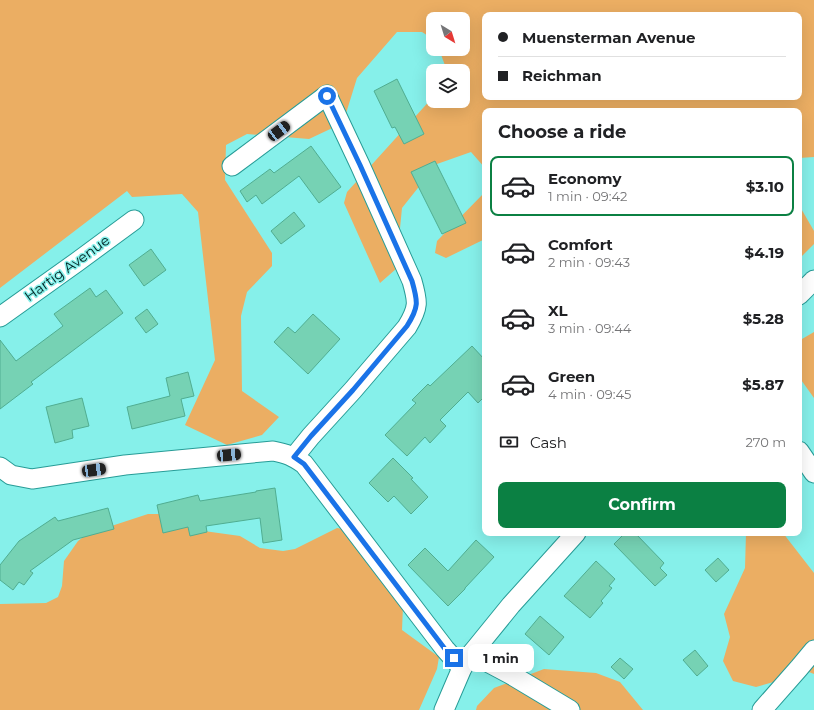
<!DOCTYPE html>
<meta charset="utf-8">
<style>
:root{--surface:#fff;--page:#f6f6f6;--text:#202124;--muted:#757577;--line:#e0e0e0;--accent:#0b8043}
body{margin:0;font-family:Montserrat,sans-serif;background:var(--page);color:var(--text);height:100vh;display:flex;flex-direction:column;font-size:15px;white-space:nowrap}
*{box-sizing:border-box;margin:0}
p{font-size:13px;color:var(--muted)}
.icon{flex:none;width:22px;height:22px;fill:none;stroke:currentColor;stroke-width:2;stroke-linecap:round;stroke-linejoin:round}
.map{position:relative;flex:1;overflow:hidden}
.sheet{position:absolute;left:482px;top:108px;width:320px;height:428px;display:flex;flex-direction:column;background:var(--surface);border-radius:8px;box-shadow:0 4px 16px #0002}
.sheet>*{flex:none}
.top-card{position:absolute;left:482px;top:12px;width:320px;height:88px;border-radius:8px;box-shadow:0 4px 16px #0002;display:grid;align-content:center;height:88px;padding:0 16px;background:var(--surface)}
.needle{width:26px;rotate:142deg}
.buttons{position:absolute;left:426px;top:12px;display:grid;gap:8px}
.buttons a{display:grid;place-items:center;width:44px;height:44px;border-radius:8px;background:var(--surface);box-shadow:0 4px 16px #0002;font-size:20px}
.end{position:absolute;width:18px;height:18px;margin:-9px;border:5px solid #1a73e8;background:#fff;box-shadow:0 0 0 2px #fff}
.from{border-radius:50%}
.bubble{position:absolute;height:28px;border-radius:8px;background:var(--surface);box-shadow:0 4px 16px #0002;font-size:13px;font-weight:700;line-height:28px;text-align:center}
.car{position:absolute;width:12px;height:24px;margin:-12px -6px;border-radius:5px;box-shadow:0 0 3px 1px #0007;background:linear-gradient(#222 24%,#8ab4d8 0 40%,#222 0 76%,#8ab4d8 0 86%,#222 0)}
.top-card b{display:flex;align-items:center;gap:14px;height:38px;font-size:15px}
.top-card b+b{border-top:1px solid var(--line)}
.top-card i{width:10px;height:10px;background:var(--text)}
ul{padding:0;list-style:none}
li{display:flex;align-items:center;gap:12px;height:60px;margin:0 8px 6px;padding:0 8px;border:2px solid transparent;border-radius:8px}
li div{flex:1}
li b{display:block;font-size:15px}
li em{font-style:normal;font-weight:700}
li.active{border-color:var(--accent)}
li>.icon{width:36px;height:36px;stroke-width:1.5}
h2{padding:0 16px;font-size:18px;line-height:48px}
.pay{display:flex;align-items:center;gap:10px;height:44px;padding:0 16px;font-size:15px}
.pay p{margin-inline-start:auto}
.primary-button{display:flex;gap:8px;margin-top:auto;padding:8px 16px}
.primary-button a{flex:1;height:46px;border-radius:8px;background:var(--accent);color:#fff;font-size:16px;font-weight:700;line-height:46px;text-align:center}
.map>svg:first-child{display:block}
.green{fill:#ebae63;fill-rule:evenodd}
.building{fill:#76d2b4;stroke:#50ad91}
.lines{fill:none;stroke-linecap:round;stroke-linejoin:round}
.minor-casing{stroke:#279c97;stroke-width:21}
.minor{stroke:#fff;stroke-width:19}
.route{stroke:#1a73e8;stroke-width:5}
.labels{text-anchor:middle;stroke-width:3;stroke-linejoin:round;paint-order:stroke}
.street-label{font-size:14px;fill:#002322;stroke:#86f0ea}
</style>
<div class="map">
<svg width="814" height="710" viewBox="0 0 814 710">
<rect width="100%" height="100%" fill="#86f0ea"/>
<g class="green">
<path d="M 0,0 L 814,0 L 814,157 L 799,158 L 799,111 L 485,111 L 485,168 L 471,152 L 437,164 L 402,208 L 396,269 L 380,283 L 344,203 L 347,192 L 433,97 L 433,101 L 463,101 L 463,71 L 447,71 L 439,49 L 463,49 L 463,19 L 433,19 L 433,39 L 422,32 L 397,32 L 357,78 L 343,123 L 309,139 L 247,134 L 226,145 L 225,180 L 272,253 L 272,266 L 247,292 L 241,316 L 242,391 L 279,417 L 262,435 L 227,445 L 185,425 L 215,360 L 198,212 L 182,194 L 132,197 L 127,191 L 0,288 ZM 485,15 L 799,15 L 799,97 L 485,97 Z"/>
<path d="M 485,184 L 485,239 L 446,258 L 435,253 L 437,241 L 484,193 Z"/>
<path d="M 799,205 L 814,231 L 814,244 L 799,259 Z"/>
<path d="M 814,332 L 814,398 L 799,377 L 799,344 L 802,339 Z"/>
<path d="M 148,514 L 159,514 L 204,531 L 240,536 L 260,548 L 283,551 L 295,549 L 337,528 L 349,530 L 403,606 L 402,630 L 439,657 L 437,669 L 419,710 L 0,710 L 0,604 L 46,603 L 58,597 L 62,586 L 64,561 L 78,541 L 87,534 Z"/>
<path d="M 746,533 L 783,533 L 814,573 L 814,674 L 809,672 L 756,687 L 733,681 L 723,661 L 730,637 L 724,614 L 745,568 Z"/>
<path d="M 544,669 L 596,673 L 620,682 L 643,710 L 476,710 L 477,706 L 494,688 Z"/>
</g>
<g class="building">
<path d="M 397,79 L 424,134 L 404,144 L 395,127 L 392,128 L 374,91 Z"/>
<path d="M 311,146 L 341,187 L 319,203 L 299,176 L 262,204 L 256,195 L 247,202 L 240,191 L 270,169 L 274,173 Z"/>
<path d="M 435,161 L 466,223 L 442,234 L 411,172 Z"/>
<path d="M 294,212 L 305,226 L 281,244 L 271,231 Z"/>
<path d="M 151,249 L 166,270 L 144,286 L 129,265 Z"/>
<path d="M 90,288 L 96,297 L 106,290 L 123,313 L 31,382 L 33,384 L 0,409 L 0,340 L 16,361 L 63,326 L 54,314 Z"/>
<path d="M 147,309 L 158,324 L 146,333 L 135,318 Z"/>
<path d="M 313,314 L 340,339 L 308,374 L 274,342 L 288,327 L 295,333 Z"/>
<path d="M 472,346 L 485,360 L 485,396 L 478,403 L 468,392 L 440,420 L 446,426 L 430,443 L 425,437 L 407,456 L 385,435 L 416,403 L 412,400 L 428,384 L 430,386 Z"/>
<path d="M 188,372 L 194,396 L 181,399 L 185,416 L 132,429 L 127,407 L 170,396 L 166,378 Z"/>
<path d="M 82,398 L 89,426 L 72,430 L 73,438 L 55,443 L 46,407 Z"/>
<path d="M 393,458 L 413,478 L 411,479 L 428,497 L 411,514 L 394,496 L 388,502 L 369,483 Z"/>
<path d="M 275,488 L 282,540 L 263,543 L 260,518 L 206,526 L 207,532 L 190,536 L 188,527 L 163,533 L 157,505 L 198,495 L 200,501 L 256,492 L 256,491 Z"/>
<path d="M 108,508 L 114,529 L 73,540 L 30,571 L 33,573 L 24,585 L 19,582 L 13,590 L 0,580 L 0,565 L 19,541 L 55,517 L 58,521 Z"/>
<path d="M 625,533 L 635,533 L 664,563 L 660,568 L 667,575 L 655,586 L 614,544 Z"/>
<path d="M 476,540 L 494,557 L 465,588 L 465,589 L 448,606 L 408,565 L 425,548 L 448,571 Z"/>
<path d="M 718,558 L 729,570 L 716,582 L 705,570 Z"/>
<path d="M 596,561 L 615,579 L 609,586 L 612,588 L 601,601 L 603,603 L 590,618 L 564,596 Z"/>
<path d="M 540,616 L 564,637 L 549,655 L 525,634 Z"/>
<path d="M 695,650 L 708,666 L 697,676 L 683,660 Z"/>
<path d="M 620,658 L 633,669 L 624,679 L 611,667 Z"/>
</g>
<g class="lines">
<defs>
<g id="minor">
<path d="M 232,166 L 327,95 L 360,165 L 412,281 C 418,302 419,307 407,327 L 353,390 L 311,436 L 294,457"/>
<path d="M 799,295 L 814,280"/>
<path d="M 0,317 L 77,262 L 134,220"/>
<path d="M 799,451 L 814,473"/>
<path d="M 0,467 L 11,475 L 32,479 L 125,465 L 273,451 C 288,454 292,456 304,464 L 445,649 L 462,668"/>
<path d="M 472,653 L 478,657 L 510,674 L 570,710"/>
<path d="M 444,710 L 462,668 L 472,653 L 511,605 L 576,533"/>
<path d="M 762,710 L 799,668 L 814,650"/>
</g>
</defs>
<use href="#minor" class="minor-casing"/>
<use href="#minor" class="minor"/>
</g>
<g class="lines">
<path class="route" d="M 327,96 L 360,165 L 412,281 C 418,302 419,307 407,326 L 353,390 L 311,436 L 294,457 L 304,464 L 445,649 L 454,658"/>
</g>
<g class="labels">
<g class="street-label">
<text transform="translate(67 268) rotate(-36)" y="5">Hartig Avenue</text>
</g>
</g>
</svg>
<div class="buttons">
<a><svg class="needle" viewBox="-14 -14 28 28"><path d="M0-13l5 13h-10z" fill="#e53935"/><path d="M0 13l5-13h-10z" fill="#757577"/></svg></a>
<a><svg class="icon" aria-label="layers" viewBox="0 0 24 24"><path d="M12 4l9 5-9 5-9-5zM3 14l9 5 9-5"/></svg></a>
</div>
<i class="end from" style="left:327px;top:96px"></i>
<i class="end" style="left:454px;top:658px"></i>
<div class="bubble" style="left:468px;top:644px;width:66px">1 min</div>
<i class="car" style="left:279px;top:131px;rotate:53deg"></i>
<i class="car" style="left:229px;top:455px;rotate:85deg"></i>
<i class="car" style="left:94px;top:470px;rotate:82deg"></i>
<div class="top-card">
<b><i class="from"></i>Muensterman Avenue</b>
<b><i></i>Reichman</b>
</div>
<section class="sheet">
<h2>Choose a ride</h2>
<ul>
<li class="active"><svg class="icon" aria-label="car" viewBox="0 0 24 24"><path d="M5 17H2v-5l4-1 3-4h7l3 4 3 1v5h-3M9 17h6M6 11h13"/><circle cx="7" cy="17" r="2"/><circle cx="17" cy="17" r="2"/></svg><div><b>Economy</b><p>1 min · 09:42</p></div><em>$3.10</em></li>
<li><svg class="icon" aria-label="car" viewBox="0 0 24 24"><path d="M5 17H2v-5l4-1 3-4h7l3 4 3 1v5h-3M9 17h6M6 11h13"/><circle cx="7" cy="17" r="2"/><circle cx="17" cy="17" r="2"/></svg><div><b>Comfort</b><p>2 min · 09:43</p></div><em>$4.19</em></li>
<li><svg class="icon" aria-label="car" viewBox="0 0 24 24"><path d="M5 17H2v-5l4-1 3-4h7l3 4 3 1v5h-3M9 17h6M6 11h13"/><circle cx="7" cy="17" r="2"/><circle cx="17" cy="17" r="2"/></svg><div><b>XL</b><p>3 min · 09:44</p></div><em>$5.28</em></li>
<li><svg class="icon" aria-label="car" viewBox="0 0 24 24"><path d="M5 17H2v-5l4-1 3-4h7l3 4 3 1v5h-3M9 17h6M6 11h13"/><circle cx="7" cy="17" r="2"/><circle cx="17" cy="17" r="2"/></svg><div><b>Green</b><p>4 min · 09:45</p></div><em>$5.87</em></li>
</ul>
<div class="pay"><svg class="icon" aria-label="cash" viewBox="0 0 24 24"><path d="M3 7h18v10H3z"/><circle cx="12" cy="12" r="2"/></svg>Cash<p>270 m</p></div>
<div class="primary-button"><a>Confirm</a></div>
</section>
</div>
